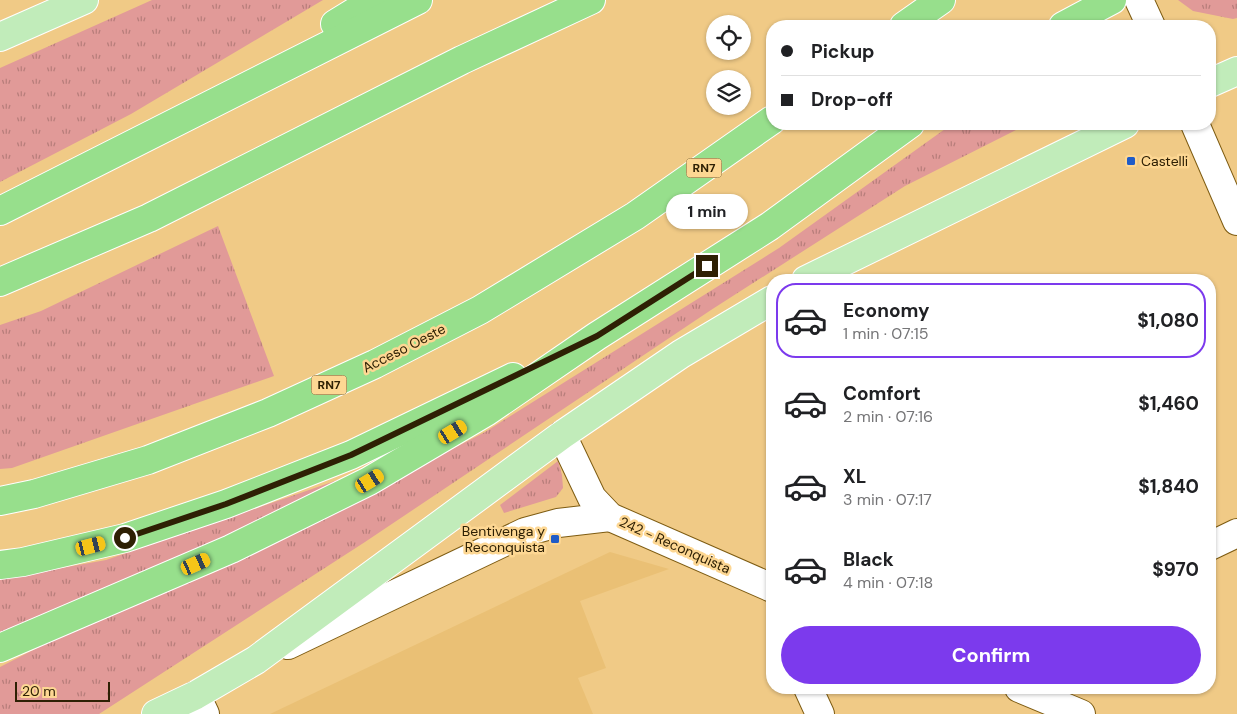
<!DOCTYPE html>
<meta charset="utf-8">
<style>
:root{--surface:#fff;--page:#f2f2f2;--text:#202124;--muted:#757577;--line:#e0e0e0;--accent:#7c3aed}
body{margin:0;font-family:"DM Sans",sans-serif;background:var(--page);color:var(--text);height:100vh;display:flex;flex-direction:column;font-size:19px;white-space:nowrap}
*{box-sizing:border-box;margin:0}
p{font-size:16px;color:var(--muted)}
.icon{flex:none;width:28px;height:28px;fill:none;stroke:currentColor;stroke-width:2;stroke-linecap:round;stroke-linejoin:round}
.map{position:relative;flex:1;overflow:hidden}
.sheet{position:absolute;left:766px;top:274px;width:450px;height:420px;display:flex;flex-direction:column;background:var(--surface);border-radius:20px;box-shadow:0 1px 4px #0004}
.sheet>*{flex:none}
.guide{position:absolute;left:766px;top:20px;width:450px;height:110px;border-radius:20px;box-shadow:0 1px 4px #0004;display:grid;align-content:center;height:110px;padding:0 15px;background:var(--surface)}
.tools{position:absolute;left:706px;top:15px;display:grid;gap:10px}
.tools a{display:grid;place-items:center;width:45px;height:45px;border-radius:50%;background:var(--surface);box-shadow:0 1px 4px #0004;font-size:25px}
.scale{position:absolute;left:15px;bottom:12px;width:95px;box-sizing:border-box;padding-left:5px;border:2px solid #2e2004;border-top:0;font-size:14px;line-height:18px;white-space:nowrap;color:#2e2004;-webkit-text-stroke:4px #fdd793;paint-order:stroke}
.end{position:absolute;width:22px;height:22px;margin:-11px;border:6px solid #2e2004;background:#fff;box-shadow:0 0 0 2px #fff}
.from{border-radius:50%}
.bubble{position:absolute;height:35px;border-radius:18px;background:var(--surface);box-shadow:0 1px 4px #0004;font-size:16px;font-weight:700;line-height:35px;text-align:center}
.car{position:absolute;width:15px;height:30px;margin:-15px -8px;border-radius:6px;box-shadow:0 0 4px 1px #0007;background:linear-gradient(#f5c518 24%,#345 0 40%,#f5c518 0 76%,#345 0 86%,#f5c518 0)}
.guide b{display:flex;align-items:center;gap:18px;height:48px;font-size:19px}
.guide b+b{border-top:1px solid var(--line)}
.guide i{width:12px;height:12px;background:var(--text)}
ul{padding:9px 0 0;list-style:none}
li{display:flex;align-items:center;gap:15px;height:75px;margin:0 10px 8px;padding:0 5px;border:2px solid transparent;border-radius:20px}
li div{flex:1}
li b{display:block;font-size:19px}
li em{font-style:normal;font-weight:700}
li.current{border-color:var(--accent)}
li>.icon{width:45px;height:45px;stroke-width:1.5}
.primary-button{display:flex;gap:10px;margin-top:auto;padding:10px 15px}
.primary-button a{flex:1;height:58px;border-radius:30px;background:var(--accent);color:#fff;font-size:20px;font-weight:700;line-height:58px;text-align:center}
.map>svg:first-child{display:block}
.built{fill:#eac075}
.grass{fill:url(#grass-tufts)}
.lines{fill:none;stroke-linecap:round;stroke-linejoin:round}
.minor-casing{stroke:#7e5c12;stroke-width:30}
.major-casing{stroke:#fff;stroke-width:30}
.highway-casing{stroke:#fff;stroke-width:30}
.minor{stroke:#fff;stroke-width:28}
.major{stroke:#c1ecba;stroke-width:28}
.highway{stroke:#97df8c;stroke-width:28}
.route{stroke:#2e2004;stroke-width:6}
.poi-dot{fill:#1f5bc7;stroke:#fdd793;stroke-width:2}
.labels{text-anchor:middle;stroke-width:5;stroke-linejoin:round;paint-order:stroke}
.shield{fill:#fdd793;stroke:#6c572f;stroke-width:1}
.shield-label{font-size:12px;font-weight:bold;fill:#2e2004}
.poi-label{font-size:14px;fill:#2e2004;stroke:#fdd793;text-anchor:start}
.street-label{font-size:14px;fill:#2e2004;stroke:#fdd793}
</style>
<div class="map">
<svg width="1237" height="714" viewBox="0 0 1237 714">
<defs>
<pattern id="grass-tufts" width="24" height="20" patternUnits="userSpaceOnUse" patternTransform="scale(1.25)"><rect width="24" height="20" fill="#e19a98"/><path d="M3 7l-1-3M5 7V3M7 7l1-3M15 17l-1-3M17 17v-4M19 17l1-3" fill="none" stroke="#b77d7a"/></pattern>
</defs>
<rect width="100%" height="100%" fill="#f0ca86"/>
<path class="built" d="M 610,552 L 669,569 L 580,601 L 606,668 L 578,678 L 593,714 L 270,714 Z"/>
<g class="grass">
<path d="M 152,0 L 323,0 L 131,114 L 0,182 L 0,68 Z"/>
<path d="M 1178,0 L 1237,0 L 1237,18 L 1233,19 L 1193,11 Z"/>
<path d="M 952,124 L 1028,124 L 905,186 L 711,310 L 365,542 L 99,714 L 0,714 L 0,667 L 78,627 L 213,573 L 485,432 L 779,248 Z"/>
<path d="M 218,226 L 274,376 L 12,468 L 0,469 L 0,325 L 41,311 Z"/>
<path d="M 558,461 L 562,475 L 563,488 L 556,497 L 504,513 L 500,505 Z"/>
<path d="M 364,471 L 279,517 L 0,638 L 0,579 L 106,560 Z"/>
</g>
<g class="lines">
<defs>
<g id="minor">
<path d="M 1139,0 L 1151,26"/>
<path d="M 1195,124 L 1237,221"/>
<path d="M 562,435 L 592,498 L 610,517 L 772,588"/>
<path d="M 1210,546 L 1237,533"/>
<path d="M 288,645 L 525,532 L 558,523 L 610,517"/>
<path d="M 808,688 L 820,714"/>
<path d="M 1019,688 L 1081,714"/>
<path d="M 196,695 L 205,714"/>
</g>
<g id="major">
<path d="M 0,37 L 84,0"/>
<path d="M 1210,83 L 1237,71"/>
<path d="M 806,280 L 1125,124"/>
<path d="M 156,714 L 196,695 L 256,660 L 562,435 L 681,354 L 772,300"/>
</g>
<g id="highway">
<path d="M 335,24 L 374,0"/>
<path d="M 904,26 L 941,0"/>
<path d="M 1063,26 L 1112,0"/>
<path d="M 0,211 L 418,0"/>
<path d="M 0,282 L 149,218 L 462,60 L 591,0"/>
<path d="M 0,501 L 34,494 L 148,460 L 268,413 L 375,364 L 480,310 L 635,216 L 772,120"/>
<path d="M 0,565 L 23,562 L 125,538 L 226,504 L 351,455 L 513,377"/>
<path d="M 0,648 L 231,549 L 369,481 L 486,412 L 597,336 L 770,226 L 910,124"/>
</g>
</defs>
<use href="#minor" class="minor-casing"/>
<use href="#major" class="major-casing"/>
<use href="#highway" class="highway-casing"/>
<use href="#minor" class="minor"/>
<use href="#major" class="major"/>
<use href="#highway" class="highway"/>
</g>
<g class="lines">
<path class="route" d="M 125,538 L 226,504 L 351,455 L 597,336 L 707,266"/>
</g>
<g class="poi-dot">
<rect x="1126" y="156" width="10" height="10" rx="2.5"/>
<rect x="550" y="534" width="10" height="10" rx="2.5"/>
</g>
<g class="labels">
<g class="shield">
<rect x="686.5" y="158.5" width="35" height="19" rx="4"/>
<rect x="311.5" y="375.5" width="35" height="19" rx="4"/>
</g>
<g class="shield-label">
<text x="704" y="172">RN7</text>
<text x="329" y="389">RN7</text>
</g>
<g class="poi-label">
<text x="1141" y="166">Castelli</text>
<text x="545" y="536" text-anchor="end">Bentivenga y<tspan x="545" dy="16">Reconquista</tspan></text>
</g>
<g class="street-label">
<text transform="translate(404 348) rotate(-27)" y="5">Acceso Oeste</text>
<text transform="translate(675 545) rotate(24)" y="5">242 - Reconquista</text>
</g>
</g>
</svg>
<div class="tools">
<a><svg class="icon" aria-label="locate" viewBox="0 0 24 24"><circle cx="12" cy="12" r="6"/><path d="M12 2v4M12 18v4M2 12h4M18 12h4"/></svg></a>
<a><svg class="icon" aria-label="layers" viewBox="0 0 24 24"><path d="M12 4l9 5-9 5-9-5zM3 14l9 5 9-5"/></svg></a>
</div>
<div class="scale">20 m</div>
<i class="end from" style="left:125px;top:538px"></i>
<i class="end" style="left:707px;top:266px"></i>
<div class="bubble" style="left:666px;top:194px;width:82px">1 min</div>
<i class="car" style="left:453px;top:432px;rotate:59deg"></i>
<i class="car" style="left:370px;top:481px;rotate:59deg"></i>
<i class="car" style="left:91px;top:546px;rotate:76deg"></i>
<i class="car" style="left:196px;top:564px;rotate:66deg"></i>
<div class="guide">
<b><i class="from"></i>Pickup</b>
<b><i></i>Drop-off</b>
</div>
<section class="sheet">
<ul>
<li class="current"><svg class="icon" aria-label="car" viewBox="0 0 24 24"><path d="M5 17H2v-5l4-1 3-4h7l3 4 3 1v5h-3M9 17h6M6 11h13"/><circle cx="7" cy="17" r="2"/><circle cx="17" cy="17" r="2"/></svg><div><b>Economy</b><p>1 min · 07:15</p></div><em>$1,080</em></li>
<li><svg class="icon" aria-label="car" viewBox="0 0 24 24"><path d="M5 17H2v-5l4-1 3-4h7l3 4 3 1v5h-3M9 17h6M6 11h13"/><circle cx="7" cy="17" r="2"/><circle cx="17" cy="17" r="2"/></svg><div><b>Comfort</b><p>2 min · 07:16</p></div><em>$1,460</em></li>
<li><svg class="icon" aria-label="car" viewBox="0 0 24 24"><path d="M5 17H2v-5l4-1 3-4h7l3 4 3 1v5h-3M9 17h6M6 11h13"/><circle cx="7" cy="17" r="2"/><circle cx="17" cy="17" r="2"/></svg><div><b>XL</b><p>3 min · 07:17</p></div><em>$1,840</em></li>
<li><svg class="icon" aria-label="car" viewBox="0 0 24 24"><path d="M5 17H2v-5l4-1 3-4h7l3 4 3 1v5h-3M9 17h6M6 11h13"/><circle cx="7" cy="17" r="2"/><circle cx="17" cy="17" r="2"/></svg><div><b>Black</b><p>4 min · 07:18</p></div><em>$970</em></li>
</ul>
<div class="primary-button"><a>Confirm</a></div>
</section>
</div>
